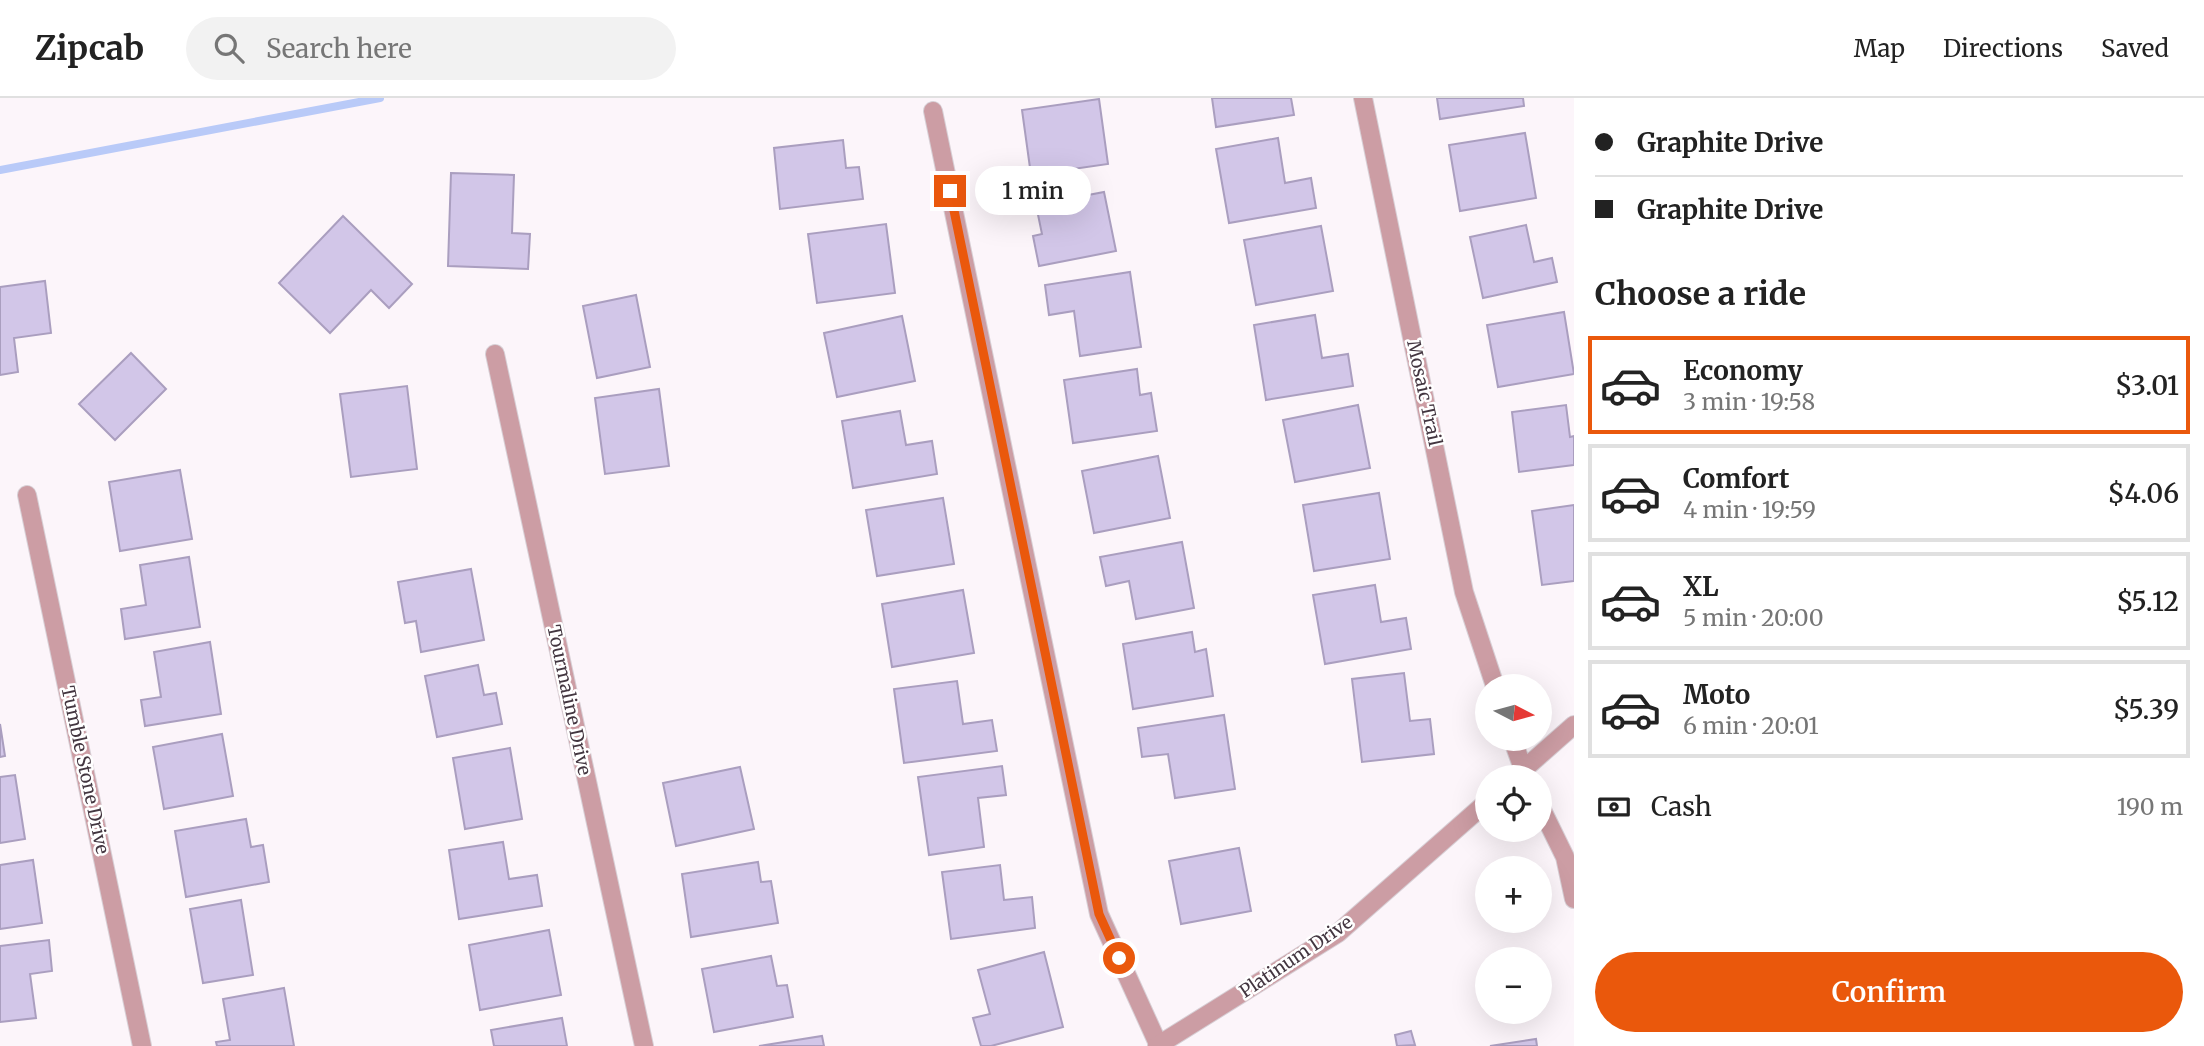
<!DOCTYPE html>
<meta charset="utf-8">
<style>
:root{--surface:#fff;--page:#f2f2f2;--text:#222;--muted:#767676;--line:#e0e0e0;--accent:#ea580c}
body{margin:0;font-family:Merriweather,serif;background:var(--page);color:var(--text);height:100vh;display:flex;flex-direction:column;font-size:26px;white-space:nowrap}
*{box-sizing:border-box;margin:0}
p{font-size:23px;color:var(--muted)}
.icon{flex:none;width:38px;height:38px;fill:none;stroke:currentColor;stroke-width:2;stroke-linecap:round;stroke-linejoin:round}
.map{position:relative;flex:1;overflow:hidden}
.panel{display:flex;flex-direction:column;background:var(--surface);width:630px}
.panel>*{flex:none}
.top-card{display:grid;align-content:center;height:154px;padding:0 21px;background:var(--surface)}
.needle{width:46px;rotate:96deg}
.tools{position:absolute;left:1475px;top:576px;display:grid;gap:14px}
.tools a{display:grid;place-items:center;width:77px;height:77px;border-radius:50%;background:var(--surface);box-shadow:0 7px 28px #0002;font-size:35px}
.end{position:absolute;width:32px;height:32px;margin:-16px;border:9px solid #ea580c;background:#fff;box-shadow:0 0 0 4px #fff}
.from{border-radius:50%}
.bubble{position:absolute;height:49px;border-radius:24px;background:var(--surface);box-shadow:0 7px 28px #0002;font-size:23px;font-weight:600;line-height:49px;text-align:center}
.top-card b{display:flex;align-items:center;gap:24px;height:66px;font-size:26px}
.top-card b+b{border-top:2px solid var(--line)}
.top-card i{width:18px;height:18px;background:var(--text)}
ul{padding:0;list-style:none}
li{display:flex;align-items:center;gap:21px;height:98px;margin:0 14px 10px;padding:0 7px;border:4px solid var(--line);border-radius:0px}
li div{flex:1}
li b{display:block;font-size:26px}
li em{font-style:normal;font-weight:600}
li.current{border-color:var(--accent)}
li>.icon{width:63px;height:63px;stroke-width:1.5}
h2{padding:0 21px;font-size:32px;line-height:84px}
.pay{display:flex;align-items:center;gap:18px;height:77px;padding:0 21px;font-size:26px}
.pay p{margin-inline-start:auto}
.button{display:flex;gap:14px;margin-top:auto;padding:14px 21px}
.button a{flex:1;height:80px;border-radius:42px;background:var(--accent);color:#fff;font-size:28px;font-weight:600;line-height:80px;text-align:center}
header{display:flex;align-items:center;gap:42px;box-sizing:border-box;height:98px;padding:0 35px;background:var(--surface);border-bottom:2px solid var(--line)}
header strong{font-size:33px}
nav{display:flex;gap:38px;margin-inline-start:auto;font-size:24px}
.search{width:490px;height:63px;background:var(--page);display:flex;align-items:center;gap:18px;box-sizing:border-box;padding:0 24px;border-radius:38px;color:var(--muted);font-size:26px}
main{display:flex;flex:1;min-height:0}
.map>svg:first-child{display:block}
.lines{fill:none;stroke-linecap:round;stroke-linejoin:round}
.stream{stroke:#b9caf8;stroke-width:8}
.building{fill:#d2c6e8;stroke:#aa9ebf;stroke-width:2}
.minor-casing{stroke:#d7cfd5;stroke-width:20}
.minor{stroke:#cc9da4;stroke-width:18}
.route{stroke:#ea580c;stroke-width:9}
.labels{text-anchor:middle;stroke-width:5;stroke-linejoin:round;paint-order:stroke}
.street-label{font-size:18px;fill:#433640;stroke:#fff}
</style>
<header>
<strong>Zipcab</strong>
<div class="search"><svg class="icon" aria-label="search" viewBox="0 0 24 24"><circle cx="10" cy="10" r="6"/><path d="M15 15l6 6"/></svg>Search here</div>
<nav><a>Map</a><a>Directions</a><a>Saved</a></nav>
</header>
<main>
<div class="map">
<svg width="1574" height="948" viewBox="0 0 1574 948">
<rect width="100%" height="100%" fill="#fcf5fa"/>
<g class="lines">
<path class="stream" d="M 0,72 L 380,0"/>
</g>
<g class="building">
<path d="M 1212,0 L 1291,0 L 1294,17 L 1216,29 Z"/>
<path d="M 1437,0 L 1523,0 L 1524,8 L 1440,21 Z"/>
<path d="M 1099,1 L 1108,66 L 1031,77 L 1022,12 Z"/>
<path d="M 1525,35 L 1536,100 L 1460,113 L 1449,47 Z"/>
<path d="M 1278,40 L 1285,85 L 1311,80 L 1316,110 L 1229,125 L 1216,51 Z"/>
<path d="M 843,42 L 846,70 L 859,69 L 863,101 L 780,111 L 774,50 Z"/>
<path d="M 451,75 L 514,77 L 512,135 L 530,136 L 528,171 L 448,168 Z"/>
<path d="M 1104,94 L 1116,153 L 1039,168 L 1033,138 L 1042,136 L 1036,107 Z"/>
<path d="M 343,118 L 412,186 L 389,210 L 371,192 L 330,235 L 279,185 Z"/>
<path d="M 886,126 L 895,195 L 817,205 L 808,136 Z"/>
<path d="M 1526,127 L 1534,164 L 1552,160 L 1557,184 L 1483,200 L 1470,139 Z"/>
<path d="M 1321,128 L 1333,193 L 1256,207 L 1244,142 Z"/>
<path d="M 1130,174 L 1141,249 L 1080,258 L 1074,213 L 1049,217 L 1045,187 Z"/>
<path d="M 45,183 L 51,235 L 14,240 L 18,274 L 0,277 L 0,189 Z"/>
<path d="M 636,197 L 650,269 L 597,280 L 583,208 Z"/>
<path d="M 1564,214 L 1574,276 L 1498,289 L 1487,227 Z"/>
<path d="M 1315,217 L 1322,260 L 1348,256 L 1353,288 L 1266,302 L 1254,227 Z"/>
<path d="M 902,218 L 915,283 L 837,299 L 824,235 Z"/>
<path d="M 131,255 L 166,291 L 115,342 L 79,306 Z"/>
<path d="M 1137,271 L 1140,297 L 1151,295 L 1157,333 L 1073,345 L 1064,282 Z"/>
<path d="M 407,288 L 417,371 L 351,379 L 340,296 Z"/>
<path d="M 659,291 L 669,368 L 605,376 L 595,300 Z"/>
<path d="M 1358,307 L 1370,370 L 1295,384 L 1283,322 Z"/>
<path d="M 1566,307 L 1570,339 L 1574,338 L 1574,367 L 1519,374 L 1512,314 Z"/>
<path d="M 900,313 L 906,347 L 932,343 L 937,376 L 853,390 L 842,323 Z"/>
<path d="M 1158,358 L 1170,420 L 1094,435 L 1082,373 Z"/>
<path d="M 180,372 L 192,441 L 120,453 L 109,384 Z"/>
<path d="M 1379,395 L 1390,461 L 1314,473 L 1303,407 Z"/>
<path d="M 943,400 L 954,466 L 877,478 L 866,412 Z"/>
<path d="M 1574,407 L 1574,483 L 1542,487 L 1532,413 Z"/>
<path d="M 1182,444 L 1194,510 L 1136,521 L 1129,483 L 1106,488 L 1100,459 Z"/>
<path d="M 189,459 L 200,529 L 125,541 L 121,511 L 146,507 L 140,467 Z"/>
<path d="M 471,471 L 484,542 L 421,554 L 416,523 L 405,525 L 398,484 Z"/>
<path d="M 1375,487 L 1381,524 L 1406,520 L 1411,551 L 1325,566 L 1313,497 Z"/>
<path d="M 963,492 L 974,555 L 892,569 L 882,506 Z"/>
<path d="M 1192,534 L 1195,554 L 1206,551 L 1213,598 L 1133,611 L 1123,546 Z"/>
<path d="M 210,544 L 221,616 L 145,628 L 141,602 L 161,599 L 154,554 Z"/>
<path d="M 478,567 L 484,597 L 496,595 L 502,626 L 437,639 L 425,578 Z"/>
<path d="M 1404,575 L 1410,623 L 1430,621 L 1434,656 L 1362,664 L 1352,581 Z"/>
<path d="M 957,583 L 963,626 L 992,622 L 997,653 L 904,665 L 894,591 Z"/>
<path d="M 1224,617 L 1235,691 L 1175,700 L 1168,656 L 1142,659 L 1138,630 Z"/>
<path d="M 0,626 L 5,658 L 0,659 Z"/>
<path d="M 222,636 L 233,698 L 164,711 L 153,649 Z"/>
<path d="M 510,650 L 522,721 L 465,731 L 453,660 Z"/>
<path d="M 1002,668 L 1006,697 L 978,700 L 984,749 L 929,757 L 918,679 Z"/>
<path d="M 740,669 L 754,731 L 676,748 L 663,685 Z"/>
<path d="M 15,677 L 25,741 L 0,745 L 0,679 Z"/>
<path d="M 246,721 L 251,749 L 263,747 L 269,784 L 186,799 L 175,733 Z"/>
<path d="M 503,744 L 509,781 L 537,777 L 542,808 L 459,821 L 449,752 Z"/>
<path d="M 1239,750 L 1251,813 L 1181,826 L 1169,763 Z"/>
<path d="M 33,762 L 42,825 L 0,831 L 0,767 Z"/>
<path d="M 758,764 L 761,784 L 771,783 L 778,825 L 691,839 L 682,776 Z"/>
<path d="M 1000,767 L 1004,802 L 1032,799 L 1035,830 L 951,841 L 942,774 Z"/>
<path d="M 241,802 L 253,877 L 203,885 L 190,811 Z"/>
<path d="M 549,832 L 561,897 L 480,912 L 469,847 Z"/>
<path d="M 49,842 L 52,873 L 30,876 L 36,920 L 0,924 L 0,848 Z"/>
<path d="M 1044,854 L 1063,929 L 991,948 L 981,948 L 973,920 L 990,916 L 978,872 Z"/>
<path d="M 771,858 L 777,888 L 787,887 L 793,919 L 714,934 L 702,871 Z"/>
<path d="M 284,890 L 294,948 L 217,948 L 216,944 L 230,942 L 223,901 Z"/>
<path d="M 562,920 L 567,948 L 494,948 L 491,932 Z"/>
<path d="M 1411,933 L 1415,947 L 1397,948 L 1395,937 Z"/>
<path d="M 822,938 L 824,948 L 759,948 Z"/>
<path d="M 1536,941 L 1537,948 L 1490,948 Z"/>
</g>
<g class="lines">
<defs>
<g id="minor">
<path d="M 1363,0 L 1464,494 L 1495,588"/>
<path d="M 933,13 L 1099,816 L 1159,948"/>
<path d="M 495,256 L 644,948"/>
<path d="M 27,397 L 142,948"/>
<path d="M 1512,640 L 1526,679"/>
<path d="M 1515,679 L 1574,627"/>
<path d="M 1540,708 L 1565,759 L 1574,801"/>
<path d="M 1157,948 L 1338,835 L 1488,703"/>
</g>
</defs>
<use href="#minor" class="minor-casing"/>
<use href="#minor" class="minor"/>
</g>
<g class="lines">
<path class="route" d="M 950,93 L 1099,816 L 1119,860"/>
</g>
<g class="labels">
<g class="street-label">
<text transform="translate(1424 295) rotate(78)" y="6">Mosaic Trail</text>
<text transform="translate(569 602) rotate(78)" y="6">Tourmaline Drive</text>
<text transform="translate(85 672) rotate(78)" y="6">Tumble Stone Drive</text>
<text transform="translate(1296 859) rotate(-34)" y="6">Platinum Drive</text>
</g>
</g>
</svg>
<div class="tools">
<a><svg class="needle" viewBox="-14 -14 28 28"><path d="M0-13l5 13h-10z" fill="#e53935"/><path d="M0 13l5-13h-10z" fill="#767676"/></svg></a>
<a><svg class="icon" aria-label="locate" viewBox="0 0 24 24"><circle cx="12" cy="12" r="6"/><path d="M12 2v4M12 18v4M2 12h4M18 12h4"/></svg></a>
<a>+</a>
<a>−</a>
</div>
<i class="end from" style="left:1119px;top:860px"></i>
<i class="end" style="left:950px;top:93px"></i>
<div class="bubble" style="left:975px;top:68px;width:116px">1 min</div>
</div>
<section class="panel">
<div class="top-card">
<b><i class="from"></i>Graphite Drive</b>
<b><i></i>Graphite Drive</b>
</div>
<h2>Choose a ride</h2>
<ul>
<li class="current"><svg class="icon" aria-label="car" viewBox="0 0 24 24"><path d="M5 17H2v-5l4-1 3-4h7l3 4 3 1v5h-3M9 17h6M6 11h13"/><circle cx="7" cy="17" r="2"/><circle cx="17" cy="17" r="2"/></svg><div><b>Economy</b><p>3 min · 19:58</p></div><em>$3.01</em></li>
<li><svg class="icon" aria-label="car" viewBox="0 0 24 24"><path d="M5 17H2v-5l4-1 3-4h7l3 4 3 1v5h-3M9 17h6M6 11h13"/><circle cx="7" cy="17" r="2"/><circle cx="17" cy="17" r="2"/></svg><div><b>Comfort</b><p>4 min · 19:59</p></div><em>$4.06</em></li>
<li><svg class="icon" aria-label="car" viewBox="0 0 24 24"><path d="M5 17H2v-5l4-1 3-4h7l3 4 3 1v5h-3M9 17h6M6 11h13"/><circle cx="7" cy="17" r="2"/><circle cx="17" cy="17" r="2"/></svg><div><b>XL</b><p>5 min · 20:00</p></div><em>$5.12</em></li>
<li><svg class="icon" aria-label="car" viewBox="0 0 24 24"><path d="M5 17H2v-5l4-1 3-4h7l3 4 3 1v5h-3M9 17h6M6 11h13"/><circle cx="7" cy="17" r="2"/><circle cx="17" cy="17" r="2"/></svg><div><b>Moto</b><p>6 min · 20:01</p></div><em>$5.39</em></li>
</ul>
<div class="pay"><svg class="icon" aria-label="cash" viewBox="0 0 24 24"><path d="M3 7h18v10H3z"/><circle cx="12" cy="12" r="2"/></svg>Cash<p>190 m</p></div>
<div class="button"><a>Confirm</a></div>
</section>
</main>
